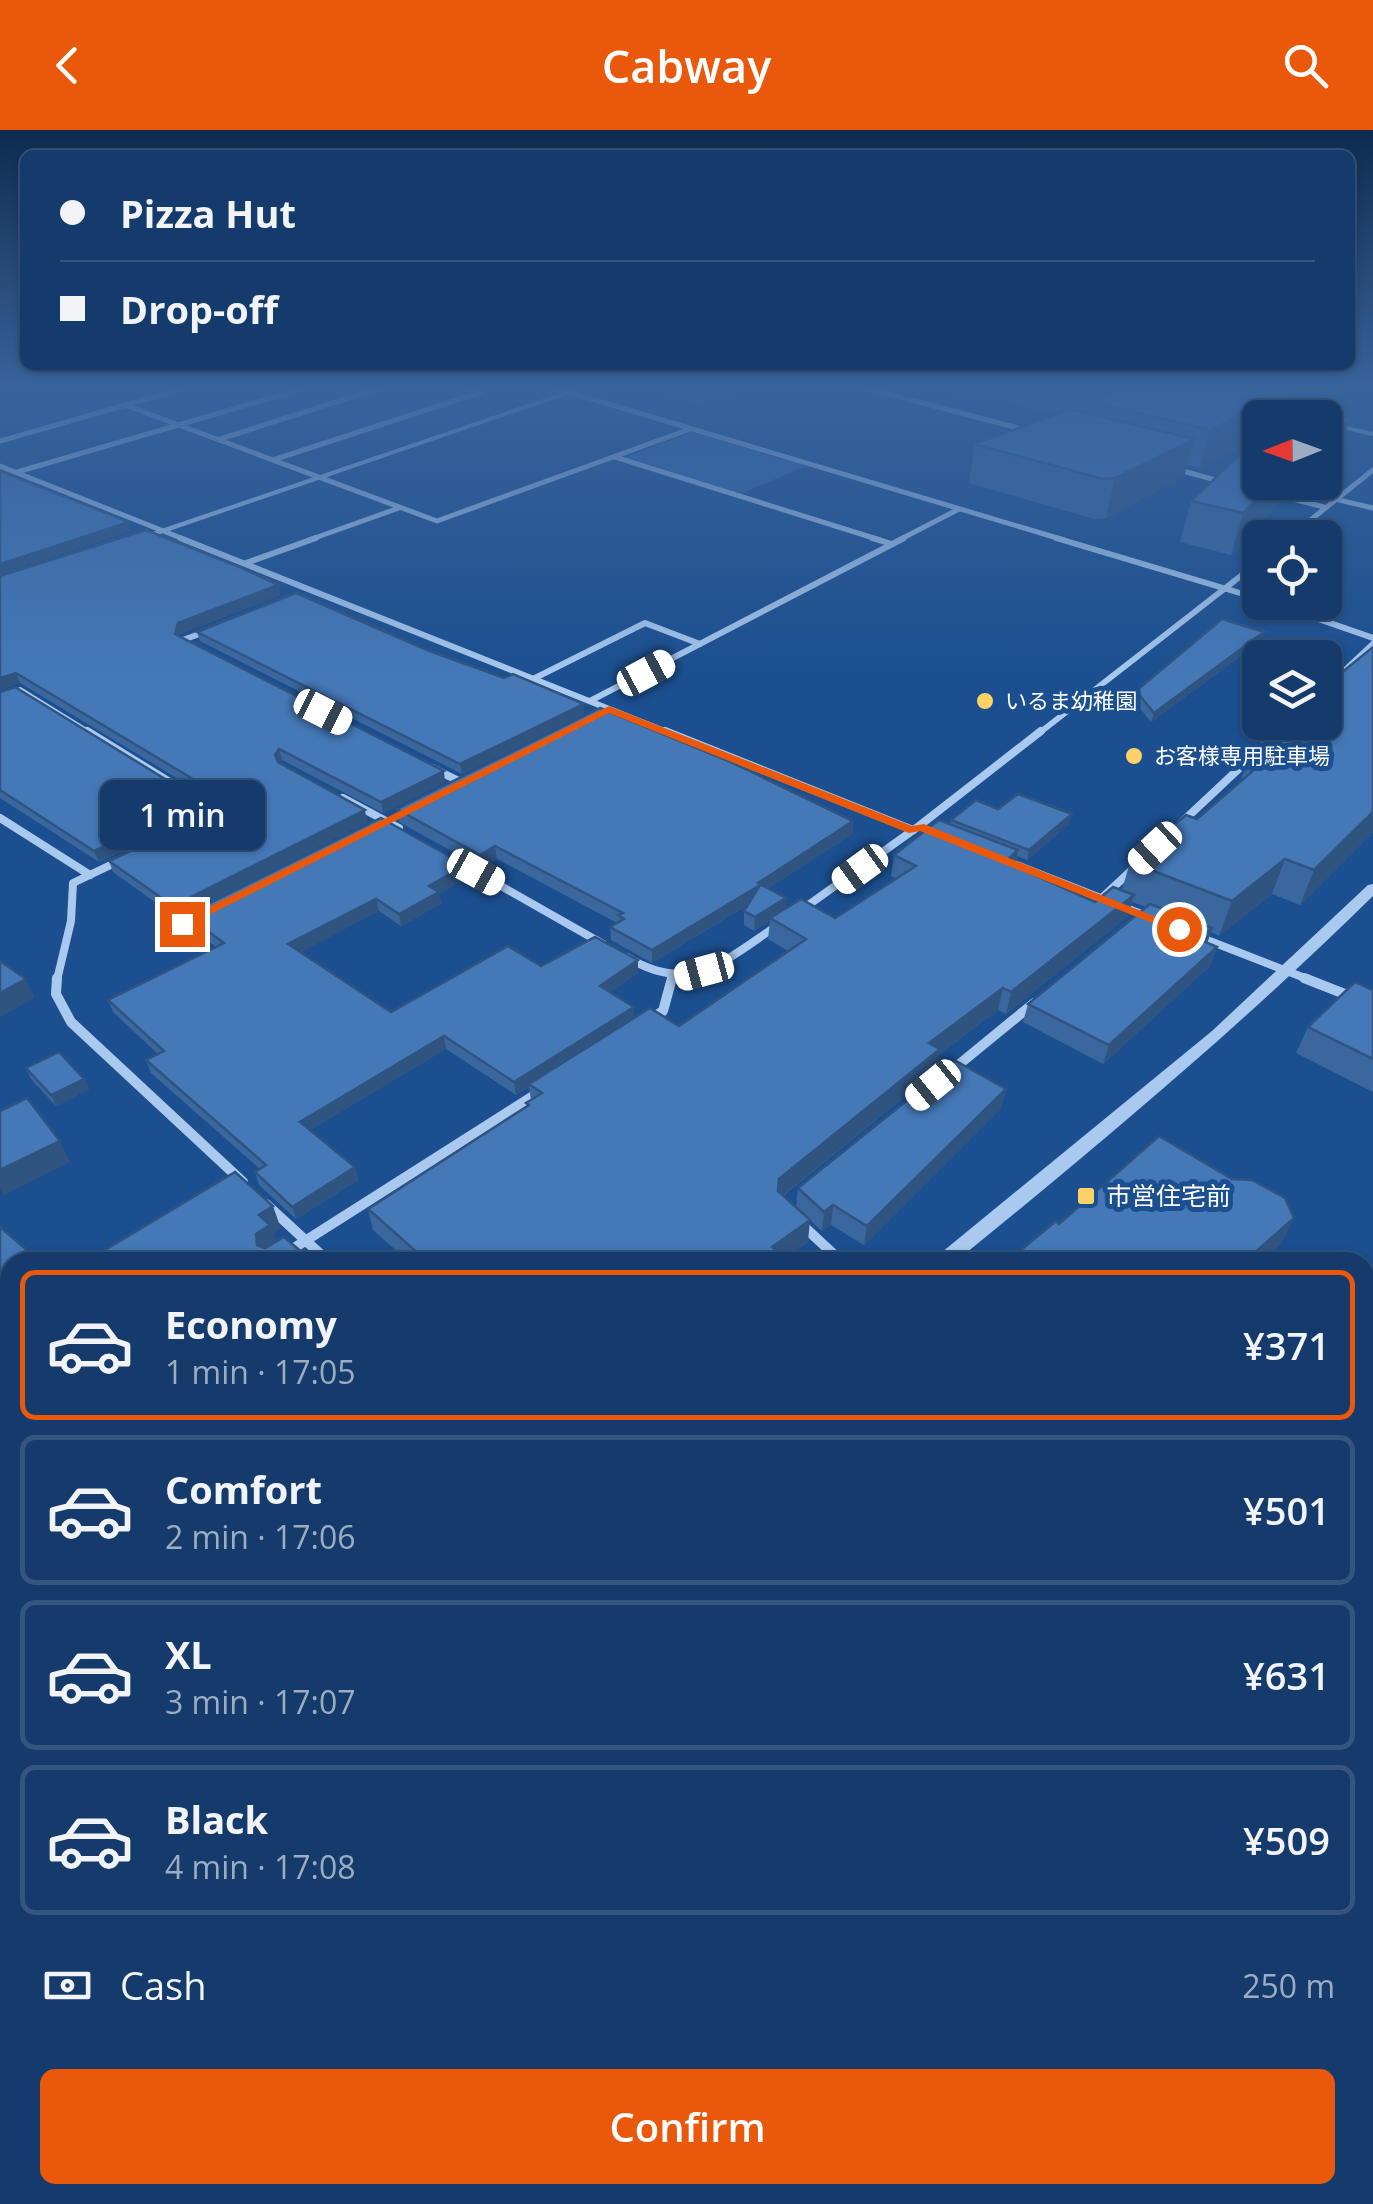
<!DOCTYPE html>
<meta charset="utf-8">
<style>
:root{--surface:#143b6b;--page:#214673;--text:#f1f3f6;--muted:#9dadc1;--line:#33557e;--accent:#ea580c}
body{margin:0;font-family:"Open Sans","Noto Sans JP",sans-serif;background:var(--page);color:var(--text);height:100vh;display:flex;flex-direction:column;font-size:38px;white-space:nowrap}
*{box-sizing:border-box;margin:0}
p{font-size:32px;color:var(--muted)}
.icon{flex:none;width:55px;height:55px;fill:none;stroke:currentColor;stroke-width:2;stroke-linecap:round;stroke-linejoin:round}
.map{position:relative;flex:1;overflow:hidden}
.panel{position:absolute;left:0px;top:1122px;width:1375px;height:952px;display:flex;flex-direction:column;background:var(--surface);border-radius:30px 30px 0 0;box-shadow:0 2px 8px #0004,0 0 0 2px var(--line)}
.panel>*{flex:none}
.banner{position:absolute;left:20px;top:20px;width:1335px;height:220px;border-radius:15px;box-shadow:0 2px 8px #0004,0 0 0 2px var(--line);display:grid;align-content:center;height:220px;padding:0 40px;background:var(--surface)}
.needle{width:65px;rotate:269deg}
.fabs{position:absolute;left:1242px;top:270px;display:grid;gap:20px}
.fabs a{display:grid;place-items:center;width:100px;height:100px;border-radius:15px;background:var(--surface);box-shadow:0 2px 8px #0004,0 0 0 2px var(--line);font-size:50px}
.end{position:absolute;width:45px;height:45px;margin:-22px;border:12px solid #ea580c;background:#fff;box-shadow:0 0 0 5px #fff}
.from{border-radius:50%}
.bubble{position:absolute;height:70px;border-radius:15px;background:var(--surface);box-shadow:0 2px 8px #0004,0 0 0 2px var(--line);font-size:32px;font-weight:600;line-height:70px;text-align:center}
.car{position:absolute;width:30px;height:60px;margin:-30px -15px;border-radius:12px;box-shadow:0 0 8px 2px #0007;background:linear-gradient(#fff 24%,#345 0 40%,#fff 0 76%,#345 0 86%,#fff 0)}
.banner b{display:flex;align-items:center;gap:35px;height:95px;font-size:38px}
.banner b+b{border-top:2px solid var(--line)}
.banner i{width:25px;height:25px;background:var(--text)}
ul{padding:18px 0 0;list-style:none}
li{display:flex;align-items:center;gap:30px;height:150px;margin:0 20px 15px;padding:0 20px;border:5px solid var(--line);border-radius:15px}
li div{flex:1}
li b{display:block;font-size:38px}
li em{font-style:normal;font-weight:600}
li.current{border-color:var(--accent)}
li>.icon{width:90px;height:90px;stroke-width:1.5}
.pay{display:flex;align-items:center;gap:25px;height:110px;padding:0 40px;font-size:38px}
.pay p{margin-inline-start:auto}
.action{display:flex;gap:20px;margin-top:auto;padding:20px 40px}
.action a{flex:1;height:115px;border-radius:15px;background:var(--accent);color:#fff;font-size:40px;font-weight:600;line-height:115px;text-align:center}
header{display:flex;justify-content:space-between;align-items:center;height:130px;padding:0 40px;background:var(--accent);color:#fff;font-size:45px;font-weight:600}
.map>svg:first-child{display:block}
.green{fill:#2e69ad}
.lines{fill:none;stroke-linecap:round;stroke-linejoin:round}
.minor-far5{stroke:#a9c9ee;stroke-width:5}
.minor-far4{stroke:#a9c9ee;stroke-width:6}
.minor-far3{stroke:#a9c9ee;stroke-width:8}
.minor-far2{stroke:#a9c9ee;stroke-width:10}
.minor-far1{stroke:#a9c9ee;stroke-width:12}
.minor{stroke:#a9c9ee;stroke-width:16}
.tertiary{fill:#a9c9ee;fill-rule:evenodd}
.wall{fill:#3a679d}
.shaded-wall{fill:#305480}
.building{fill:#4478b7;stroke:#305480;stroke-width:2.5}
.route{fill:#ea580c}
.poi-dot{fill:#ffd166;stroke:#1b4f8f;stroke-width:4}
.labels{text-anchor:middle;stroke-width:10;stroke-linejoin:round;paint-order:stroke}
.far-poi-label{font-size:22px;fill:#fff;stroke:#1b4f8f;text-anchor:start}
.poi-label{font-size:25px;fill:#fff;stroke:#1b4f8f;text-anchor:start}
</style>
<header><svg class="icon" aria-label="back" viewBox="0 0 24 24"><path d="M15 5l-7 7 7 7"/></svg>Cabway<svg class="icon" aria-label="search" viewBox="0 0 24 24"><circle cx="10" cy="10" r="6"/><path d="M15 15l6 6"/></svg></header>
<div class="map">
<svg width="1373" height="2074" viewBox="0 0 1373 2074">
<rect width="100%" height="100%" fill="#1b4f8f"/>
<path class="green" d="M 691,302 L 806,336 L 740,364 L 627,327 Z"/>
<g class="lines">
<g class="minor-far5">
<path d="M 552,257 L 1064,410"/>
<path d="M 861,257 L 1030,301"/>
<path d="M 125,275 L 437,391 L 690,299"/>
<path d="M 220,309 L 383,257"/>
<path d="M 0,311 L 188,257"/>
<path d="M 615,327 L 880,410"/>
<path d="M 276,329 L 481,262 L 461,257"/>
<path d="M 0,336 L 186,410"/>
<path d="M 1172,338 L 1223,352"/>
<path d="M 17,342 L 309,257"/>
<path d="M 1269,363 L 1324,377"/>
<path d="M 1335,369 L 1373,378"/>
<path d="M 1288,408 L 1373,340"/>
<path d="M 309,410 L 399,378"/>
<path d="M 899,410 L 959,379"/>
</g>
<g class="minor-far4">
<path d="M 180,408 L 672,604"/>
<path d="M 872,408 L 892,414"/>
<path d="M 1056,408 L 1260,469"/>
<path d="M 246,433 L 316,408"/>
<path d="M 1270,472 L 1373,508"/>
<path d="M 190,514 L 183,510 L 210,500"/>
<path d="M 533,549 L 645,493 L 700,514"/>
<path d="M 1325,559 L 1373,514"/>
<path d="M 0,567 L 20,560 L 91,604"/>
<path d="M 590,571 L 904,408"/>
<path d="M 1038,604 L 1260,431"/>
<path d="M 1276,604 L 1289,592"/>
</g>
<g class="minor-far3">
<path d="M 87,601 L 220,683 L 213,686"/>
<path d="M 665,601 L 913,700"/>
<path d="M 432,638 L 463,653"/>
<path d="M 343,668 L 399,698"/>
<path d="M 0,688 L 90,745"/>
<path d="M 1180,694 L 1279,601"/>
<path d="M 457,731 L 603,814"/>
<path d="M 1006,731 L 1149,787"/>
<path d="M 1104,766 L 1135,737"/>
<path d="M 800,781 L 919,696 L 1041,601"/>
<path d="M 1197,806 L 1310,850"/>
<path d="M 627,827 C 692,867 726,829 781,793"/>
<path d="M 57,850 L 71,791 L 73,753 L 121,730"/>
</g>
<g class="minor-far2">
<path d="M 57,848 L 56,864 L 71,892 L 243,1052"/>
<path d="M 1304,848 L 1373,875"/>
<path d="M 651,889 L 663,881 L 672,848"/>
<path d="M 951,941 L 1034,873"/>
<path d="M 266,1074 L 329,1132"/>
<path d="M 799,1092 L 842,1132"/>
<path d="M 272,1132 L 541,961"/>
</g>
<path class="minor-far1" d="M 1365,1204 L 1373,1201"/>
<path class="minor" d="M 992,2065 L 999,2074"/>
<g class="tertiary">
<path d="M 578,257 L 590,257 L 137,412 L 129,410 Z"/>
<path d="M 1325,291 L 1373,302 L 1373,306 L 1325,295 Z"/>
<path d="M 1373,754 L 1373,766 C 1241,896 1099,1015 955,1132 L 934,1132 L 936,1127 L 1212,901 L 1368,755 Z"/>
<path d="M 0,1501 L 10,1507 L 10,1537 L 0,1531 Z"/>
<path d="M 10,1844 L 10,1875 L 0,1879 L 0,1848 Z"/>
<path d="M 471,2065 L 506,2065 L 510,2074 L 474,2074 Z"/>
</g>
</g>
<g class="wall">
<path d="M 647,257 L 771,257 L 706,277 L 647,259 Z"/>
<path d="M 923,257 L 1285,257 L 1287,281 L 1349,283 L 1347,288 L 1350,289 L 1337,326 L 1325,288 L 1260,288 L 1260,352 L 1310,352 L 1306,356 L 1297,354 L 1290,362 L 1284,360 L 1280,372 L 1231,425 L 1180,412 L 1191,371 L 1251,323 L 1254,311 L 1257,309 L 1200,338 L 1187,335 L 1184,347 L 1106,388 L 1094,389 L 969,353 L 975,314 L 1056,284 L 994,268 L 986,272 Z"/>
<path d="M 0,446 L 278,455 L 280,465 L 180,504 L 180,506 L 445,652 L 383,683 L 282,630 L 280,633 L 367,692 L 177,788 L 113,742 L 109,731 L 220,678 L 221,675 L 20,553 L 0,560 Z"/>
<path d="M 197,502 L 427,520 L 584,584 L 462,644 L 200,511 Z"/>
<path d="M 1261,511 L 1151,592 L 1134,571 L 1136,561 Z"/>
<path d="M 0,562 L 201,671 L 204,682 L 99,732 L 0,668 Z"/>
<path d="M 1294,592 L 1373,702 L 1300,775 L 1272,764 L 1219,806 L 1211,802 L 1207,813 L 1217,817 L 1210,836 L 1103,934 L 1023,892 L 1028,874 L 1146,777 L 1132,772 L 1128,786 L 1006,884 L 998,880 L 939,925 L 936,941 L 783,1066 L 808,1112 L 784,1129 L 783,1132 L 409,1132 L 373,1100 L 368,1079 L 527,977 L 526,973 L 531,970 L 529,957 L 516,965 L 446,919 L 310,1000 L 355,1037 L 358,1050 L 296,1089 L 259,1055 L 255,1042 L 260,1039 L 151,943 L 146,930 L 158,924 L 113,882 L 108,870 L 216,817 L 190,797 L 186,785 L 465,735 L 467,747 L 439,764 L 441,774 L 401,796 L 379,781 L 300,822 L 391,882 L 541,836 L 638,830 L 638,843 L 610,862 L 634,877 L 634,888 L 679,896 L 788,821 L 768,809 L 770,791 L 754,801 L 744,795 L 744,781 L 748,775 L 652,833 L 611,810 L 610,797 L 617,793 L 497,729 L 482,738 L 399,692 L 397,679 L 853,691 L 852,704 L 769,758 L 785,779 L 835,788 L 896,749 L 891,746 L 894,725 L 950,694 L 951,690 L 998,679 L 1069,694 L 1027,730 L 1017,726 L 1015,736 L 1095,772 L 1122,760 L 1130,732 L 1197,689 L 1241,651 L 1248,629 Z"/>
<path d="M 1373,860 L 1373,962 L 1296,923 L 1308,897 Z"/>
<path d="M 26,938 L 84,949 L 89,959 L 56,976 L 31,949 Z"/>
<path d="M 1006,959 L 1001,978 L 864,1115 L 831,1095 L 822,1101 L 796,1077 L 798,1058 Z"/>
<path d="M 1294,1088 L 1280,1115 L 1261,1132 L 1013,1132 L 1015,1125 L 1059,1094 Z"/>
<path d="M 1373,1600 L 1373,1665 L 1365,1659 L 1365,1614 Z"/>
<path d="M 1072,2065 L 1365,2065 L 1373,2074 L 1081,2074 Z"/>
</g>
<g class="shaded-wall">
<path d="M 706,257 L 771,257 L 706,277 Z"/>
<path d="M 989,257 L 996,257 L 994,268 L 986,272 Z"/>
<path d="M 1293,259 L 1285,288 L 1260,288 L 1260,307 L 1200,338 L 1210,300 Z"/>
<path d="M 1349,283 L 1346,292 L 1350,289 L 1337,326 L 1325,338 L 1325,311 Z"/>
<path d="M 1194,309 L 1184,347 L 1106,388 L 1115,348 Z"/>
<path d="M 1273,352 L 1286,352 L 1280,372 L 1231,425 L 1243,383 Z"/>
<path d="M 129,392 L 131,401 L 0,445 L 0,434 Z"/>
<path d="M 278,455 L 280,465 L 180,504 L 178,514 L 175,504 L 178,493 Z"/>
<path d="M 1264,502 L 1261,511 L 1151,592 L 1154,583 Z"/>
<path d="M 16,543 L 20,553 L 0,560 L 0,548 Z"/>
<path d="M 584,574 L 584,584 L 462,644 L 460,634 Z"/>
<path d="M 279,619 L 282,630 L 278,636 L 275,625 Z"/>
<path d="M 444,641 L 445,652 L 383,683 L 381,672 Z"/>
<path d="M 201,671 L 204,682 L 99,732 L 94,721 Z"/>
<path d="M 365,680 L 367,692 L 177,788 L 173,776 Z"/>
<path d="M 1373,682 L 1373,702 L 1300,775 L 1314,740 Z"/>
<path d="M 1072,684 L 1069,694 L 1027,730 L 1029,720 Z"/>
<path d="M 853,691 L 852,704 L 759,765 L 759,768 L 652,833 L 652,820 Z"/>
<path d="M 495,716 L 497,729 L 482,738 L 480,725 Z"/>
<path d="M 1018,720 L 1014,741 L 1005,732 Z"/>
<path d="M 1285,729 L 1272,764 L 1219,806 L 1232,771 Z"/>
<path d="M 465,735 L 467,747 L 439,764 L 441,774 L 401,796 L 399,784 L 429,756 Z"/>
<path d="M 1134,765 L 1128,786 L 1006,884 L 1011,862 Z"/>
<path d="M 786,768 L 785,781 L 770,788 L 770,791 L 754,801 L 755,787 Z"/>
<path d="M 376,769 L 379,781 L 292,827 L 288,814 Z"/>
<path d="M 1212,798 L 1206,817 L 1198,809 Z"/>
<path d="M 1217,817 L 1210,836 L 1103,934 L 1109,915 Z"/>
<path d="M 638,830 L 638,843 L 601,869 L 600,856 Z"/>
<path d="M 26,849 L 35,868 L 0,887 L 0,863 Z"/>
<path d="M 1003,858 L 998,880 L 939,925 L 936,941 L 777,1070 L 779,1049 L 929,913 Z"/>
<path d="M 634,877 L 634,889 L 529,954 L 529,957 L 516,965 L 514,952 Z"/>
<path d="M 444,906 L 446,919 L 304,1004 L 300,992 Z"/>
<path d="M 84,949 L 89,959 L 56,976 L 51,965 Z"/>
<path d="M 1006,959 L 1001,978 L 864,1115 L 867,1096 Z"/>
<path d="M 60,1011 L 70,1032 L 4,1065 L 0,1058 L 0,1040 Z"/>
<path d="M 355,1037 L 358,1050 L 296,1089 L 292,1077 Z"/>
<path d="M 833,1075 L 831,1095 L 822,1101 L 824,1082 Z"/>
<path d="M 273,1076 L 281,1099 L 274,1104 L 278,1118 L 265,1127 L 257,1115 L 256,1104 L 259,1085 Z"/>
<path d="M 1294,1088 L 1280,1115 L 1261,1132 L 1244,1132 Z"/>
<path d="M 810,1090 L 808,1112 L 784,1129 L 783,1132 L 771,1132 L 772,1117 Z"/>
<path d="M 10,1197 L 10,1240 L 0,1247 L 0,1204 Z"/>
<path d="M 10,1380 L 10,1401 L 0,1388 L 0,1386 Z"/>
<path d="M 195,2065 L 205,2065 L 196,2074 L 185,2074 Z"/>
</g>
<g class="building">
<path d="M 1099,257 L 1285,257 L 1293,259 L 1210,300 L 1090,271 L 1114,262 L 1112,260 Z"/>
<path d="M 1294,273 L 1349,283 L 1344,287 L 1350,289 L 1325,311 L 1325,288 L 1279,288 Z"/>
<path d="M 1070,279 L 1194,309 L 1115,348 L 1103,349 L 975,314 Z"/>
<path d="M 1244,321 L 1260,325 L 1260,352 L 1273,352 L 1243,383 L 1191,371 Z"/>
<path d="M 0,341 L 129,392 L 0,434 Z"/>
<path d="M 146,400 L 242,438 L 278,455 L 178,493 L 175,504 L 444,641 L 381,672 L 279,619 L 275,625 L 278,632 L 365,680 L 173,776 L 109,731 L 220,678 L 223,667 L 16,543 L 0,548 L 0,446 Z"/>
<path d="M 296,463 L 427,520 L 504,548 L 513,544 L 584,574 L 460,634 L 197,502 Z"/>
<path d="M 1222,489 L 1264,502 L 1154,583 L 1136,561 Z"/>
<path d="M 1373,517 L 1373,682 L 1314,740 L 1285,729 L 1232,771 L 1130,732 L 1186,685 L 1197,689 L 1261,634 L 1248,629 L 1294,592 L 1325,592 L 1325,556 Z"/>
<path d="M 15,557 L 201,671 L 94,721 L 0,660 L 0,562 Z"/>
<path d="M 600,578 L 733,633 L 853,691 L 758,753 L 786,768 L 755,787 L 744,781 L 760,755 L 652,820 L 610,797 L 624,789 L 618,785 L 623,783 L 495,716 L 480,725 L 397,679 Z"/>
<path d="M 1018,664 L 1072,684 L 1029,720 L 951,690 L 976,670 L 998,679 Z"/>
<path d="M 381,688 L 465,735 L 429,756 L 439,762 L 399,784 L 376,769 L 288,814 L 391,882 L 508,816 L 541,836 L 595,807 L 638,830 L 600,856 L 634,877 L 514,952 L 444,906 L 300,992 L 355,1037 L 292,1077 L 255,1042 L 266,1035 L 146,930 L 164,921 L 108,870 L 224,813 L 186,785 Z"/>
<path d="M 939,690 L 1018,720 L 1005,732 L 1095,772 L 1113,757 L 1134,765 L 1011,862 L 1003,858 L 929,913 L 940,919 L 779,1049 L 778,1061 L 810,1090 L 772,1117 L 784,1126 L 775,1132 L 428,1132 L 368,1079 L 529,975 L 526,973 L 542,963 L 529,954 L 650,878 L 679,896 L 806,809 L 770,788 L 801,769 L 835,788 L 916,736 L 894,725 Z"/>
<path d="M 1150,774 L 1212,798 L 1198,809 L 1217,817 L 1109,915 L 1028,874 Z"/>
<path d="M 0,831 L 26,849 L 0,863 Z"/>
<path d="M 1355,852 L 1373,860 L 1373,929 L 1308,897 Z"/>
<path d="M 59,922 L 84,949 L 51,965 L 26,938 Z"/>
<path d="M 956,931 L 1006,959 L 867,1096 L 833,1075 L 824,1082 L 798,1058 Z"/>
<path d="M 27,968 L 60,1011 L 0,1040 L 0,981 Z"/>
<path d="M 1159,1006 L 1232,1049 L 1252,1050 L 1285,1068 L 1294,1088 L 1244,1132 L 1026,1132 L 1015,1125 L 1056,1091 L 1059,1094 Z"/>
<path d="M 235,1042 L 273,1076 L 259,1085 L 270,1095 L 256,1104 L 257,1115 L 265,1118 L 284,1107 L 311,1130 L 308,1132 L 85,1132 Z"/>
<path d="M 0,1097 L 41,1132 L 10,1132 L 10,1197 L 0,1204 Z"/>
<path d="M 1365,1222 L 1373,1228 L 1373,1364 L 1365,1372 Z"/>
<path d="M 10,1310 L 10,1380 L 0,1386 L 0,1316 Z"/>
<path d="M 1373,1613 L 1373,1638 L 1365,1632 L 1365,1627 Z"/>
<path d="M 1365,1803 L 1373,1810 L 1373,1824 L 1365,1838 Z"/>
<path d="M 1365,2018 L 1373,2025 L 1373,2074 L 1098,2074 L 1090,2065 L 1269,2065 L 1273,2069 L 1275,2065 L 1365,2065 Z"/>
<path d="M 157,2065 L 195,2065 L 185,2074 L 162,2074 Z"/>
<path d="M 735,2065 L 934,2065 L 925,2074 L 735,2074 L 731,2068 Z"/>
</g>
<linearGradient id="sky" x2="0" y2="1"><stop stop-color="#0f2b4f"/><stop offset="0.47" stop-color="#39639b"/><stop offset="1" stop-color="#39639b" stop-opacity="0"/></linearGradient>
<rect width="1373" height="548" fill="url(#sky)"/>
<path class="route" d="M 609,576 L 912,696 L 924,694 L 1186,799 L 1175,802 L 920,701 L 909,703 L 609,583 L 187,796 L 175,794 Z"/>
<g class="poi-dot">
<circle cx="985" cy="571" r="10"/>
<circle cx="1134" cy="626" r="10"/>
<rect x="1076" y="1056" width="20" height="20" rx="5"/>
</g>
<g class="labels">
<g class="far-poi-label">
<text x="1005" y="579">いるま幼稚園</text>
<text x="1154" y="634">お客様専用駐車場</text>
</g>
<g class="poi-label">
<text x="1106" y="1075">市営住宅前</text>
</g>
</g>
</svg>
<div class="fabs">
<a><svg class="needle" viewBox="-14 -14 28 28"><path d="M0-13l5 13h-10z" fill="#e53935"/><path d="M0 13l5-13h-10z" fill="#9dadc1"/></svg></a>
<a><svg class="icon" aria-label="locate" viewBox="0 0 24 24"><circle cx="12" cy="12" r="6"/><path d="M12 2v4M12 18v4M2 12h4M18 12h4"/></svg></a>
<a><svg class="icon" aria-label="layers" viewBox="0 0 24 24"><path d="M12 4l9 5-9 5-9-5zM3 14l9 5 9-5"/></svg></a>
</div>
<i class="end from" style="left:1179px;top:799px"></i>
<i class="end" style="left:182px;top:794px"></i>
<div class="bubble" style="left:100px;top:650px;width:165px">1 min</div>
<i class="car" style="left:646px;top:543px;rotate:62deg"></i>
<i class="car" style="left:323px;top:582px;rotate:117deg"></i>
<i class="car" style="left:1155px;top:718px;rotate:227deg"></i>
<i class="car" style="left:860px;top:739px;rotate:234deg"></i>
<i class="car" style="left:476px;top:742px;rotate:119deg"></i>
<i class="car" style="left:704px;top:841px;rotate:255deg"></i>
<i class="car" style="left:933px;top:955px;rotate:231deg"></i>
<div class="banner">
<b><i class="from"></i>Pizza Hut</b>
<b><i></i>Drop-off</b>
</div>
<section class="panel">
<ul>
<li class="current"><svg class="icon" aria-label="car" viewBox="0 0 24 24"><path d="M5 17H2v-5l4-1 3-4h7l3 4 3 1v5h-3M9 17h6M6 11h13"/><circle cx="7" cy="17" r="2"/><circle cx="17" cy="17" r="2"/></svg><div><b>Economy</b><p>1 min · 17:05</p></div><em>¥371</em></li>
<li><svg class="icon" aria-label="car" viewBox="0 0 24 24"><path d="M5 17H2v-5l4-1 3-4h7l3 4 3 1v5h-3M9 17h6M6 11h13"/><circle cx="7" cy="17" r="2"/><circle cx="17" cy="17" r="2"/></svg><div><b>Comfort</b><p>2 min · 17:06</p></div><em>¥501</em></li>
<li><svg class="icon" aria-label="car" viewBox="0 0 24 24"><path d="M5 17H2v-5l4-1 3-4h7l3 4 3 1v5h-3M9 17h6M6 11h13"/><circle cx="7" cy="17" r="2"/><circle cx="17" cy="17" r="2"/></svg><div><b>XL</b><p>3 min · 17:07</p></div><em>¥631</em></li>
<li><svg class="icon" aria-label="car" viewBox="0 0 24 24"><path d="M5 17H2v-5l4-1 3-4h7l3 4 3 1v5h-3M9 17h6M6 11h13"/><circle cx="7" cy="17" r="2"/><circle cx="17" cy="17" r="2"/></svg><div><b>Black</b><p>4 min · 17:08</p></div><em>¥509</em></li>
</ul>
<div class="pay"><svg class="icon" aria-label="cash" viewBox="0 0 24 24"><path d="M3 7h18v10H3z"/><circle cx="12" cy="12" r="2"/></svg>Cash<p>250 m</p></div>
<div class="action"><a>Confirm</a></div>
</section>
</div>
